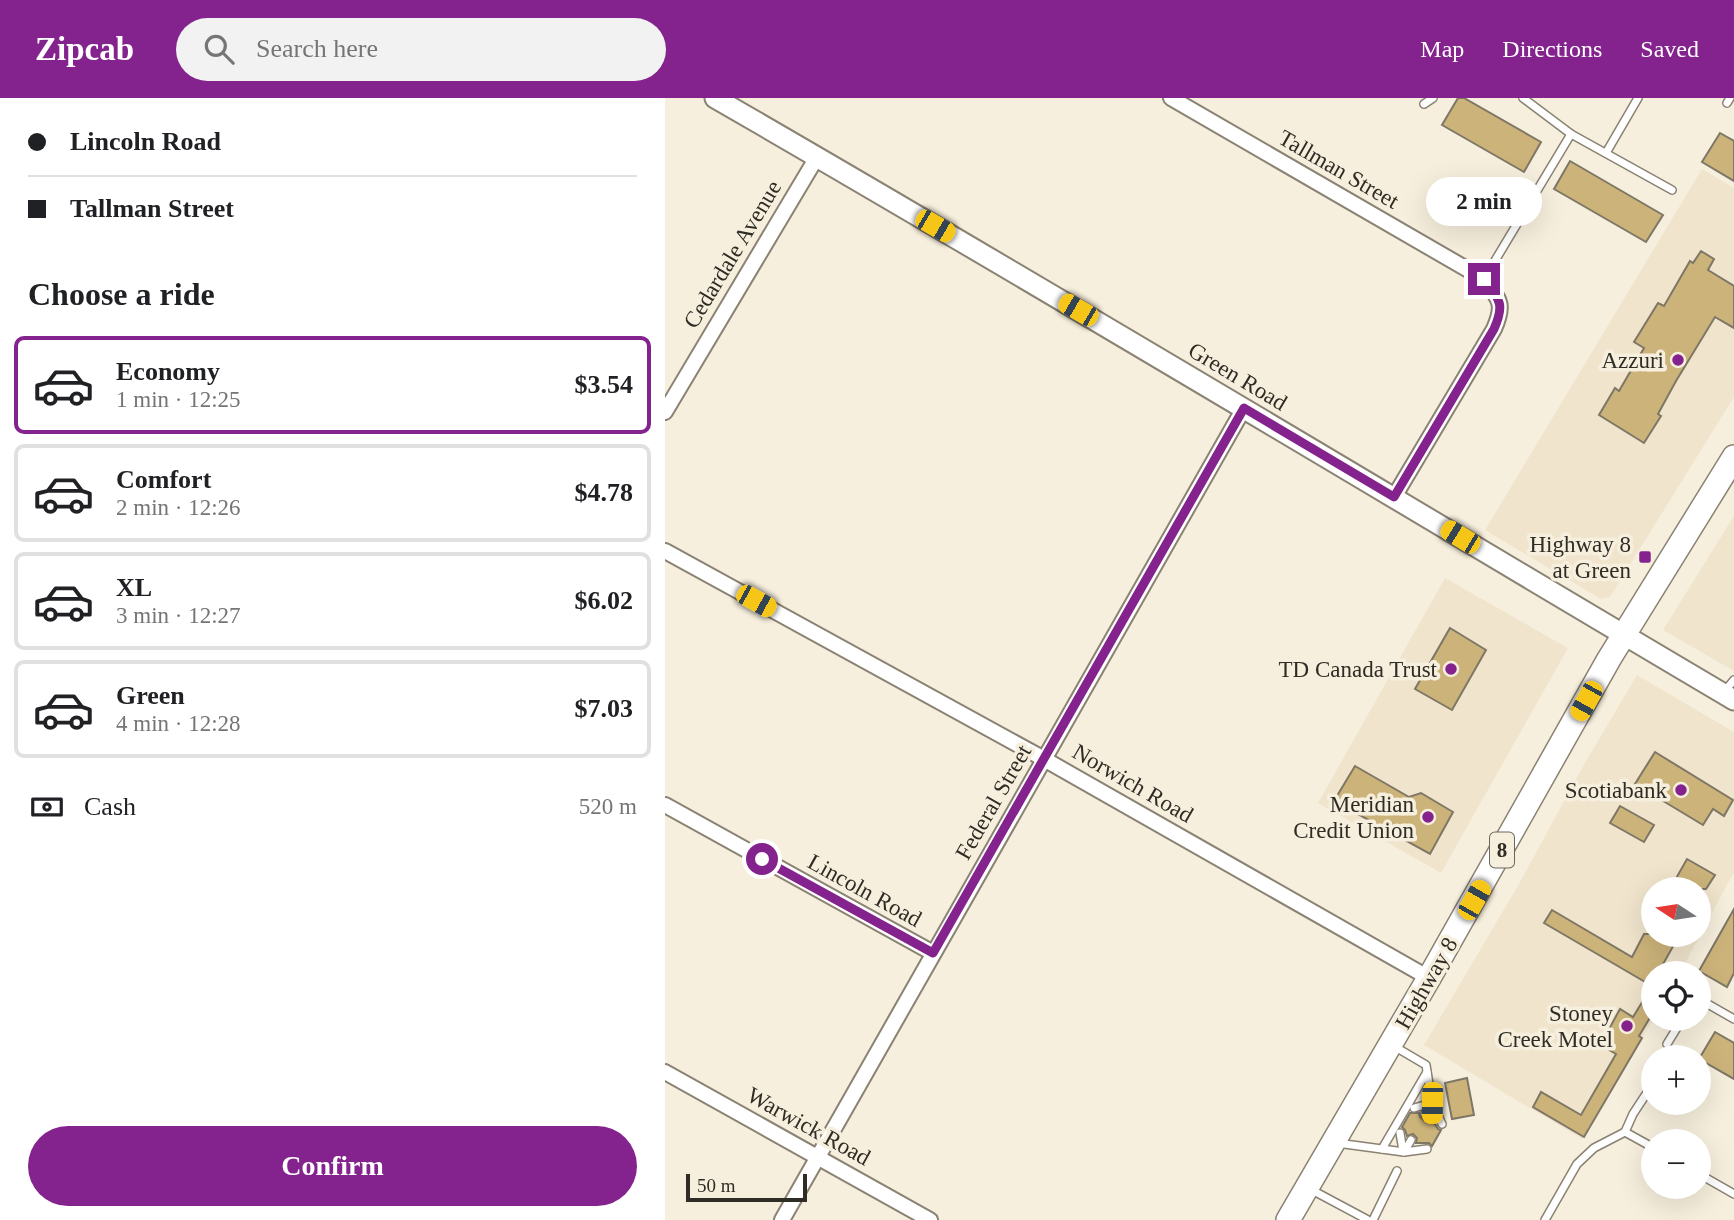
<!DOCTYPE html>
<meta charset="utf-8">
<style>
:root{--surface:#fff;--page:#f2f2f2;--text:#202124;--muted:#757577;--line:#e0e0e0;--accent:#84238d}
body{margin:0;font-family:"Times New Roman",serif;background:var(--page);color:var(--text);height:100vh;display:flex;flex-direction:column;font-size:26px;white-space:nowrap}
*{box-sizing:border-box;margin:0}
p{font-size:23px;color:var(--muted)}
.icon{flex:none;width:38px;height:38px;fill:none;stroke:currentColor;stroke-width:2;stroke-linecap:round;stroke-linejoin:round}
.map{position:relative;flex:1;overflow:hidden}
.details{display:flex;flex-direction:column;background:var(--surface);width:665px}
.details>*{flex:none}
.hud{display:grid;align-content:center;height:154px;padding:0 28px;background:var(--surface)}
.needle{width:46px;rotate:282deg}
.tools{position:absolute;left:976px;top:779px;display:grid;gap:14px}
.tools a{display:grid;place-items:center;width:70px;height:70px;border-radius:50%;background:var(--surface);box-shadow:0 7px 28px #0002;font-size:35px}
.scale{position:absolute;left:21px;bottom:18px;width:121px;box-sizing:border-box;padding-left:7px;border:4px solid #2f2c25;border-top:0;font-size:19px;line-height:24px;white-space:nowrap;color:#2f2c25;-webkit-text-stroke:5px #f7efdd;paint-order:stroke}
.end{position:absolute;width:32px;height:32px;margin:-16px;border:9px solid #84238d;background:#fff;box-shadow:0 0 0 4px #fff}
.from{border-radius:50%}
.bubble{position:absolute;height:49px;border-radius:24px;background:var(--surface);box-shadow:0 7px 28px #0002;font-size:23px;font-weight:600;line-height:49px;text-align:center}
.car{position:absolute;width:21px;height:42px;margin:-21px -10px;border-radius:9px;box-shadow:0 0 5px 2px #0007;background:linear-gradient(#f5c518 24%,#345 0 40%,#f5c518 0 76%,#345 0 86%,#f5c518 0)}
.hud b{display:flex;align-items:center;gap:24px;height:66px;font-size:26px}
.hud b+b{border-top:2px solid var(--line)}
.hud i{width:18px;height:18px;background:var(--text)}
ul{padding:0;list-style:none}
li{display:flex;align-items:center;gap:21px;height:98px;margin:0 14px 10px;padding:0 14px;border:4px solid var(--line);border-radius:10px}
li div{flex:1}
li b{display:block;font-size:26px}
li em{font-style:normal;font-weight:600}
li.current{border-color:var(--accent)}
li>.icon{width:63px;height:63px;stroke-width:1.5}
h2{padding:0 28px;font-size:32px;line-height:84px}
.pay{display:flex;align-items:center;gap:18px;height:77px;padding:0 28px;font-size:26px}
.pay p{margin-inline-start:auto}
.cta{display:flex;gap:14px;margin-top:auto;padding:14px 28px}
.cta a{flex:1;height:80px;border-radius:42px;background:var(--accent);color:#fff;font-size:28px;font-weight:600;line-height:80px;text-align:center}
header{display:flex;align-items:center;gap:42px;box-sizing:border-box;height:98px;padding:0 35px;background:var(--accent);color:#fff}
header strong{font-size:33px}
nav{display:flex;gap:38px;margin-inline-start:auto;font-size:24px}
.search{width:490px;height:63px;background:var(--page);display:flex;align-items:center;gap:18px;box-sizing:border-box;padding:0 24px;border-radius:38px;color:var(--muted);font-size:26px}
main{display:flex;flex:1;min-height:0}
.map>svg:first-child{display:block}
.built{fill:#f0e4cc;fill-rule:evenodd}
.building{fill:#ccb37a;stroke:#7e7766;stroke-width:2}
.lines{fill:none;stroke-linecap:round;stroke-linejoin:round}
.service-casing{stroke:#8a8272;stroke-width:10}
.minor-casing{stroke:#8a8272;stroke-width:18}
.tertiary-casing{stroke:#8a8272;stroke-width:23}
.primary-casing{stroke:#8a8272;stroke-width:26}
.service{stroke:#fff;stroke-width:7}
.minor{stroke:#fff;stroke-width:14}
.tertiary{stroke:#fff;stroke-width:19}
.primary{stroke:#fff;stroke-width:23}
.route{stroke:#84238d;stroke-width:9}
.poi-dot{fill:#84238d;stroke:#f7efdd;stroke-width:2.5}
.labels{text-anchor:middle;stroke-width:7;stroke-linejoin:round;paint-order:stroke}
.shield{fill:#f7efdd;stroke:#6b665c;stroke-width:2}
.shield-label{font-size:21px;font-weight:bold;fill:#2f2c25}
.street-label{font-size:23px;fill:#2f2c25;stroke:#f7efdd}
.poi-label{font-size:23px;fill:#2f2c25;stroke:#f7efdd;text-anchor:end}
</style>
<header>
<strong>Zipcab</strong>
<div class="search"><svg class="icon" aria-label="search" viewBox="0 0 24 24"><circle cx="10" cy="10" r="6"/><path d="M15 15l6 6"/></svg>Search here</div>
<nav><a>Map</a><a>Directions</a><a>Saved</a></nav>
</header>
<main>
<section class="details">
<div class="hud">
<b><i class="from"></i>Lincoln Road</b>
<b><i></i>Tallman Street</b>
</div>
<h2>Choose a ride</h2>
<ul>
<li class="current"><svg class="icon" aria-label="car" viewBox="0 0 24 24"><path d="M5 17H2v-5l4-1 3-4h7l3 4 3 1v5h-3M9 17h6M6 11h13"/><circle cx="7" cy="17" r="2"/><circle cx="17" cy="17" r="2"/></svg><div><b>Economy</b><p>1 min · 12:25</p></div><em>$3.54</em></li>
<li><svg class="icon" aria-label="car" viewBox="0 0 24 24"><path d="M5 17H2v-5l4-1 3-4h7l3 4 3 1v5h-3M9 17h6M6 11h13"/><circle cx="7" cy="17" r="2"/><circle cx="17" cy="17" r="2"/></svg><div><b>Comfort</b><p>2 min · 12:26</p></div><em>$4.78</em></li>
<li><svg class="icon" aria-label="car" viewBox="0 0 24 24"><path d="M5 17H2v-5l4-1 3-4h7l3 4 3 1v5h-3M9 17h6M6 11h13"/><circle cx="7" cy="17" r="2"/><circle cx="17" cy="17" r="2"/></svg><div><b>XL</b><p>3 min · 12:27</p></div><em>$6.02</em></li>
<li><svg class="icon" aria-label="car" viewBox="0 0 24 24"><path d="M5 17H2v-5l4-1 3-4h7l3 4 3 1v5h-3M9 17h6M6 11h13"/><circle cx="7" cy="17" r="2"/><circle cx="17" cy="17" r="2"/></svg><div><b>Green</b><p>4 min · 12:28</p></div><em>$7.03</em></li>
</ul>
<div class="pay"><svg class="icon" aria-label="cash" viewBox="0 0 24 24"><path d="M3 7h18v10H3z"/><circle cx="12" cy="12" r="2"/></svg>Cash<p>520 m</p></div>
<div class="cta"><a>Confirm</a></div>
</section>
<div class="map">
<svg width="1069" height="1122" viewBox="0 0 1069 1122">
<rect width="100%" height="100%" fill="#f7efdd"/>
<g class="built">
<path d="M 1037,71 L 1069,90 L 1069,299 L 945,499 L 936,501 L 820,432 Z"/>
<path d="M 1069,418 L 1069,573 L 998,532 Z"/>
<path d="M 780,480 L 903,550 L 776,775 L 653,705 Z"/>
<path d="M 972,577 L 1069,634 L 1069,774 L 1015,875 L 989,875 L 989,920 L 917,1041 L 759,947 L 854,786 L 917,670 ZM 989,791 L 1034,791 L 1034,836 L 989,836 Z"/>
</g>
<g class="building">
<path d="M 793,0 L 799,0 L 876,44 L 859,74 L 777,27 Z"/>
<path d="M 1055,35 L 1069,43 L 1069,83 L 1037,64 Z"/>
<path d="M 905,63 L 998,117 L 981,144 L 889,91 Z"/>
<path d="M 1036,153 L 1049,161 L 1043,172 L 1069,188 L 1069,230 L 1050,219 L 1011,283 L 993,316 L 996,318 L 979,345 L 934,317 L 950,290 L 954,293 L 979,250 L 969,244 L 993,205 L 999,208 L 1025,163 L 1028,165 Z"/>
<path d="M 785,530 L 821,552 L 787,612 L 750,591 Z"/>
<path d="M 990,654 L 1068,702 L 1059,718 L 1048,711 L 1038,727 L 970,686 Z"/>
<path d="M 690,668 L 744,699 L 756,695 L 788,714 L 765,756 L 669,703 Z"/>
<path d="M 955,708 L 989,727 L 979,744 L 945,725 Z"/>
<path d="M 1022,761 L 1050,777 L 1041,791 L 1005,791 Z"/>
<path d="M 1069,811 L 1069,875 L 1062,889 L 1034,873 Z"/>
<path d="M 887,812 L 967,859 L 979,836 L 1015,836 L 993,875 L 989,875 L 989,913 L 974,938 L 977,940 L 919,1039 L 868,1009 L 876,994 L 916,1017 L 951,956 L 944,952 L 948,945 L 939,940 L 955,911 L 968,919 L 987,888 L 879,825 Z"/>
<path d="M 1050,934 L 1069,945 L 1069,981 L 1034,961 Z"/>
<path d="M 802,980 L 809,1017 L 787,1021 L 780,985 Z"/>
<path d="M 745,1015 L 754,1015 L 755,1019 L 759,1022 L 765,1019 L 773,1031 L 776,1032 L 767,1048 L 764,1045 L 751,1045 L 752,1040 L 748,1036 L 742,1038 L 740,1032 L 737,1029 Z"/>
</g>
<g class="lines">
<defs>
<g id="service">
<path d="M 858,0 L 906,36 L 1007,92"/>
<path d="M 1062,5 L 1065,0"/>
<path d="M 759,6 L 768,0"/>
<path d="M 941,55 L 973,0"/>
<path d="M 819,181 L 906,36"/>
<path d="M 1058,595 L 1069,582"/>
<path d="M 1034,901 L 1069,921"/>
<path d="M 1002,946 L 1018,920"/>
<path d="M 727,947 L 761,967 L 767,1005 L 760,1016"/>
<path d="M 767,1005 L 777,1026"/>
<path d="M 749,1010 L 767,1005"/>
<path d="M 960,1034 L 968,1016 L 989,984"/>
<path d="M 735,1035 L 738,1053"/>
<path d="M 672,1045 L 739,1054 L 746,1042"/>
<path d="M 717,1051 L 762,974"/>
<path d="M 739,1054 L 762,1051"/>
<path d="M 1034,1076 L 1069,1096"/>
<path d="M 645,1091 L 703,1122"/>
<path d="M 708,1122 L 732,1073"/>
<path d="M 880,1122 L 912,1066 L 929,1050 L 960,1034 L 989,1050"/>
</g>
<g id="minor">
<path d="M 506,0 L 819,181 C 835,202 840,206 829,231 L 729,399"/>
<path d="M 0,314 L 152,59"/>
<path d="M 0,453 L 379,661 L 764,880"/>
<path d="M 0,707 L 268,855"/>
<path d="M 0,974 L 265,1122"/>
<path d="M 117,1122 L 579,310"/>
</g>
<path id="tertiary" d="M 50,0 C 392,197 729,401 1069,602"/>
<path id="primary" d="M 623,1122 L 764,880 L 944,561 L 1069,359"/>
</defs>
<use href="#service" class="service-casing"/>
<use href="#minor" class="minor-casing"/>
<use href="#tertiary" class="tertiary-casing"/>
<use href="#primary" class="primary-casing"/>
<use href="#service" class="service"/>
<use href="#minor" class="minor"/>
<use href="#tertiary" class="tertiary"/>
<use href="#primary" class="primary"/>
</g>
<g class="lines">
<path class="route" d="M 97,761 L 268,855 L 579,310 L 729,399 L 829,231 C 840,206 835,202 819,181"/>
</g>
<g class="poi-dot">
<circle cx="1013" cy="262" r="7"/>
<rect x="973" y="452" width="14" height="14" rx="3.5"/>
<circle cx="786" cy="571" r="7"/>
<circle cx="1016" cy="692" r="7"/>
<circle cx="763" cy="719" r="7"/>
<circle cx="962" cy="928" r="7"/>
</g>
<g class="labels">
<rect class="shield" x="825" y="734.5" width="24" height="35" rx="5"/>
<g class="shield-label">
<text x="837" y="759">8</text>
</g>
<g class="street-label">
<text transform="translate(674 71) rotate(30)" y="8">Tallman Street</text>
<text transform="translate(67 156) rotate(-59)" y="8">Cedardale Avenue</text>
<text transform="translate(573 278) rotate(31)" y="8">Green Road</text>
<text transform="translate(468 685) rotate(30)" y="8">Norwich Road</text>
<text transform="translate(328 704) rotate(-60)" y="8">Federal Street</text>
<text transform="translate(200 792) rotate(29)" y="8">Lincoln Road</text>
<text transform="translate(761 885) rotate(-60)" y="8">Highway 8</text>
<text transform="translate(144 1028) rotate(29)" y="8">Warwick Road</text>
</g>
<g class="poi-label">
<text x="999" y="270">Azzuri</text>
<text x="966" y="454">Highway 8<tspan x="966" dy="26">at Green</tspan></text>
<text x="772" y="579">TD Canada Trust</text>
<text x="1002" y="700">Scotiabank</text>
<text x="749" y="714">Meridian<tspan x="749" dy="26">Credit Union</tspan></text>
<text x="948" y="923">Stoney<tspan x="948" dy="26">Creek Motel</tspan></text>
</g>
</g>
</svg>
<div class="tools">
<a><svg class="needle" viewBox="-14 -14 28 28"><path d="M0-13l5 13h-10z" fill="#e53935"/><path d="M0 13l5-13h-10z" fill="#757577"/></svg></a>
<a><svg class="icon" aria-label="locate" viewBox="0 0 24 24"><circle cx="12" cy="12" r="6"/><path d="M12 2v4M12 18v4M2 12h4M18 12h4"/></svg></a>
<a>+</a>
<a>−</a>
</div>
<div class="scale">50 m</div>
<i class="end from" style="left:97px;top:761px"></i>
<i class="end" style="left:819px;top:181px"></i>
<div class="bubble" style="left:761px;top:79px;width:116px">2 min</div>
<i class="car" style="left:270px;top:128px;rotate:120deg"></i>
<i class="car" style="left:413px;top:212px;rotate:300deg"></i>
<i class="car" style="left:795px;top:439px;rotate:301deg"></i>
<i class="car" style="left:91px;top:503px;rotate:119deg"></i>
<i class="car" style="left:921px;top:603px;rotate:209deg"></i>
<i class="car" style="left:809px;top:802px;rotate:30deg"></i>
<i class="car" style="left:767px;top:1005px;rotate:181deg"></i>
</div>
</main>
